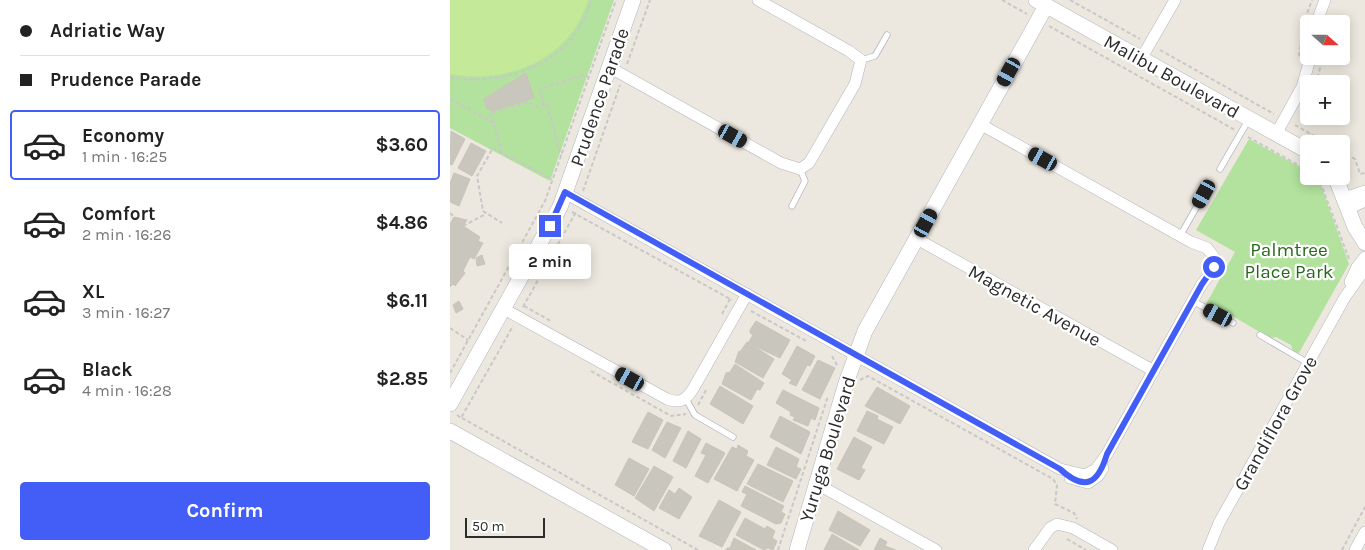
<!DOCTYPE html>
<meta charset="utf-8">
<style>
:root{--surface:#fff;--page:#f6f6f6;--text:#222;--muted:#767676;--line:#e0e0e0;--accent:#435ef6}
body{margin:0;font-family:Karla,sans-serif;background:var(--page);color:var(--text);height:100vh;display:flex;flex-direction:column;font-size:19px;white-space:nowrap}
*{box-sizing:border-box;margin:0}
p{font-size:16px;color:var(--muted)}
.icon{flex:none;width:28px;height:28px;fill:none;stroke:currentColor;stroke-width:2;stroke-linecap:round;stroke-linejoin:round}
.map{position:relative;flex:1;overflow:hidden}
.drawer{display:flex;flex-direction:column;background:var(--surface);width:450px}
.drawer>*{flex:none}
.top-card{display:grid;align-content:center;height:110px;padding:0 20px;background:var(--surface)}
.needle{width:32px;rotate:111deg}
.controls{position:absolute;left:850px;top:15px;display:grid;gap:10px}
.controls a{display:grid;place-items:center;width:50px;height:50px;border-radius:5px;background:var(--surface);box-shadow:0 2px 12px #0003;font-size:25px}
.scale{position:absolute;left:15px;bottom:12px;width:80px;box-sizing:border-box;padding-left:5px;border:2px solid #2c2c2c;border-top:0;font-size:14px;line-height:18px;white-space:nowrap;color:#2c2c2c;-webkit-text-stroke:4px #fff;paint-order:stroke}
.end{position:absolute;width:22px;height:22px;margin:-11px;border:6px solid #435ef6;background:#fff;box-shadow:0 0 0 2px #fff}
.from{border-radius:50%}
.bubble{position:absolute;height:35px;border-radius:5px;background:var(--surface);box-shadow:0 2px 12px #0003;font-size:16px;font-weight:700;line-height:35px;text-align:center}
.car{position:absolute;width:15px;height:30px;margin:-15px -8px;border-radius:6px;box-shadow:0 0 4px 1px #0007;background:linear-gradient(#222 24%,#8ab4d8 0 40%,#222 0 76%,#8ab4d8 0 86%,#222 0)}
.top-card b{display:flex;align-items:center;gap:18px;height:48px;font-size:19px}
.top-card b+b{border-top:1px solid var(--line)}
.top-card i{width:12px;height:12px;background:var(--text)}
ul{padding:0;list-style:none}
li{display:flex;align-items:center;gap:15px;height:70px;margin:0 10px 8px;padding:0 10px;border:2px solid transparent;border-radius:5px}
li div{flex:1}
li b{display:block;font-size:19px}
li em{font-style:normal;font-weight:700}
li.selected{border-color:var(--accent)}
li>.icon{width:45px;height:45px;stroke-width:1.5}
.action{display:flex;gap:10px;margin-top:auto;padding:10px 20px}
.action a{flex:1;height:58px;border-radius:5px;background:var(--accent);color:#fff;font-size:20px;font-weight:700;line-height:58px;text-align:center}
main{display:flex;flex:1;min-height:0}
.map>svg:first-child{display:block}
.green{fill:#b2e29d}
.pitch{fill:#c4e999}
.building{fill:#c9c6bd;stroke:#c9c4b8}
.lines{fill:none;stroke-linecap:round;stroke-linejoin:round}
.service-casing{stroke:#b2b5bf;stroke-width:7}
.minor-casing{stroke:#b2b5bf;stroke-width:12}
.tertiary-casing{stroke:#b2b5bf;stroke-width:16}
.path{stroke:#c8c8c8;stroke-width:2;stroke-dasharray:4 2.5;stroke-linecap:butt}
.service{stroke:#fff;stroke-width:5.5}
.minor{stroke:#fff;stroke-width:11}
.tertiary{stroke:#fff;stroke-width:15}
.route{stroke:#435ef6;stroke-width:6}
.labels{text-anchor:middle;stroke-width:4.5;stroke-linejoin:round;paint-order:stroke}
.street-label{font-size:19px;fill:#2c2c2c;stroke:#fff}
.park-label{font-size:19px;fill:#29691c;stroke:#fff}
</style>
<main>
<section class="drawer">
<div class="top-card">
<b><i class="from"></i>Adriatic Way</b>
<b><i></i>Prudence Parade</b>
</div>
<ul>
<li class="selected"><svg class="icon" aria-label="car" viewBox="0 0 24 24"><path d="M5 17H2v-5l4-1 3-4h7l3 4 3 1v5h-3M9 17h6M6 11h13"/><circle cx="7" cy="17" r="2"/><circle cx="17" cy="17" r="2"/></svg><div><b>Economy</b><p>1 min · 16:25</p></div><em>$3.60</em></li>
<li><svg class="icon" aria-label="car" viewBox="0 0 24 24"><path d="M5 17H2v-5l4-1 3-4h7l3 4 3 1v5h-3M9 17h6M6 11h13"/><circle cx="7" cy="17" r="2"/><circle cx="17" cy="17" r="2"/></svg><div><b>Comfort</b><p>2 min · 16:26</p></div><em>$4.86</em></li>
<li><svg class="icon" aria-label="car" viewBox="0 0 24 24"><path d="M5 17H2v-5l4-1 3-4h7l3 4 3 1v5h-3M9 17h6M6 11h13"/><circle cx="7" cy="17" r="2"/><circle cx="17" cy="17" r="2"/></svg><div><b>XL</b><p>3 min · 16:27</p></div><em>$6.11</em></li>
<li><svg class="icon" aria-label="car" viewBox="0 0 24 24"><path d="M5 17H2v-5l4-1 3-4h7l3 4 3 1v5h-3M9 17h6M6 11h13"/><circle cx="7" cy="17" r="2"/><circle cx="17" cy="17" r="2"/></svg><div><b>Black</b><p>4 min · 16:28</p></div><em>$2.85</em></li>
</ul>
<div class="action"><a>Confirm</a></div>
</section>
<div class="map">
<svg width="915" height="550" viewBox="0 0 915 550">
<rect width="100%" height="100%" fill="#ede8df"/>
<g class="green">
<path d="M 0,0 L 164,0 L 100,181 L 0,128 Z"/>
<path d="M 799,139 L 859,172 L 859,176 L 868,177 L 899,264 L 849,353 L 843,351 L 841,345 L 826,337 L 820,338 L 767,307 L 763,308 L 756,304 L 785,252 L 746,230 Z"/>
</g>
<path class="pitch" d="M 0,0 L 138,0 C 121,59 58,85 0,74 Z"/>
<g class="building">
<path d="M 76,73 L 84,98 L 41,111 L 40,108 L 37,109 L 34,99 Z"/>
<path d="M 1,131 L 15,139 L 2,165 L 0,164 Z"/>
<path d="M 21,143 L 36,151 L 22,176 L 8,168 Z"/>
<path d="M 4,173 L 20,179 L 9,206 L 0,202 L 0,183 Z"/>
<path d="M 4,217 L 17,220 L 13,226 L 30,237 L 28,241 L 33,243 L 24,259 L 20,257 L 13,271 L 15,273 L 5,286 L 3,284 L 0,287 L 0,224 Z"/>
<path d="M 32,255 L 35,264 L 27,266 L 26,258 Z"/>
<path d="M 9,301 L 13,309 L 6,313 L 3,305 Z"/>
<path d="M 306,321 L 340,340 L 330,358 L 298,343 L 303,335 L 300,333 L 300,330 Z"/>
<path d="M 297,342 L 324,359 L 313,378 L 285,362 L 289,351 L 290,352 Z"/>
<path d="M 347,346 L 365,356 L 360,366 L 357,365 L 346,386 L 339,383 L 342,380 L 332,374 Z"/>
<path d="M 368,360 L 385,368 L 370,399 L 352,390 Z"/>
<path d="M 285,364 L 314,383 L 310,390 L 307,389 L 301,400 L 272,384 L 276,373 L 280,372 Z"/>
<path d="M 270,386 L 303,406 L 293,424 L 260,404 Z"/>
<path d="M 427,387 L 460,406 L 450,424 L 415,406 Z"/>
<path d="M 333,390 L 369,408 L 365,420 L 361,418 L 358,426 L 343,420 L 345,417 L 340,415 L 341,412 L 326,403 Z"/>
<path d="M 417,411 L 428,416 L 427,419 L 443,427 L 434,444 L 407,431 Z"/>
<path d="M 198,412 L 213,420 L 198,449 L 182,442 Z"/>
<path d="M 330,416 L 360,432 L 351,454 L 320,437 Z"/>
<path d="M 217,422 L 231,428 L 215,458 L 202,450 Z"/>
<path d="M 238,431 L 251,439 L 236,468 L 223,461 Z"/>
<path d="M 404,437 L 422,447 L 411,468 L 415,470 L 409,480 L 387,469 Z"/>
<path d="M 256,443 L 275,453 L 258,483 L 245,476 L 256,455 L 251,453 Z"/>
<path d="M 288,445 L 298,451 L 296,456 L 304,460 L 287,491 L 264,479 L 282,447 L 287,449 Z"/>
<path d="M 326,447 L 349,459 L 346,467 L 351,469 L 346,479 L 317,465 Z"/>
<path d="M 179,458 L 199,469 L 184,496 L 165,485 Z"/>
<path d="M 308,464 L 343,481 L 333,502 L 297,484 Z"/>
<path d="M 204,466 L 223,477 L 204,511 L 185,498 Z"/>
<path d="M 295,486 L 334,506 L 331,512 L 335,514 L 331,523 L 326,524 L 291,506 L 297,494 L 292,492 Z"/>
<path d="M 229,488 L 242,497 L 229,519 L 209,508 L 219,490 L 225,494 Z"/>
<path d="M 269,500 L 291,512 L 272,547 L 249,536 Z"/>
<path d="M 388,511 L 420,530 L 410,546 L 379,530 Z"/>
<path d="M 295,518 L 315,529 L 317,526 L 325,531 L 322,538 L 327,541 L 323,550 L 318,548 L 314,550 L 286,535 Z"/>
<path d="M 382,534 L 409,550 L 374,550 Z"/>
<path d="M 284,538 L 306,550 L 276,550 L 277,548 L 280,548 Z"/>
<path d="M 430,538 L 437,542 L 435,546 L 446,550 L 424,550 Z"/>
</g>
<g class="lines">
<defs>
<g id="service">
<path d="M 411,60 L 425,56 L 437,35"/>
<path d="M 770,169 L 799,119"/>
<path d="M 342,206 L 355,181 L 350,169"/>
<path d="M 730,236 L 754,194"/>
<path d="M 743,301 L 783,323"/>
<path d="M 810,335 L 858,363"/>
<path d="M 236,399 L 245,415 L 283,437"/>
</g>
<g id="minor">
<path d="M 866,24 L 875,0"/>
<path d="M 691,59 L 725,0"/>
<path d="M 159,67 L 331,163 L 350,169 L 359,163 L 405,84 L 411,60 L 399,51 L 308,0"/>
<path d="M 826,134 L 852,87 L 861,56"/>
<path d="M 115,193 L 610,469 L 635,475 L 646,469 L 657,454 L 752,284 L 762,272 L 764,257 L 757,248 L 741,242 L 530,124"/>
<path d="M 894,198 L 915,191"/>
<path d="M 898,209 L 915,201"/>
<path d="M 467,239 L 704,371"/>
<path d="M 900,282 L 907,267 L 915,257"/>
<path d="M 54,309 L 217,399 C 230,404 236,400 243,389 L 297,294"/>
<path d="M 620,478 L 638,483 L 648,476 L 653,468"/>
<path d="M 367,484 L 486,550"/>
<path d="M 584,550 L 600,528 L 607,524 L 623,528 L 662,550"/>
<path d="M 758,550 L 769,523 L 895,297 L 915,269"/>
<path d="M 905,550 L 915,532"/>
</g>
<g id="tertiary">
<path d="M 586,0 L 859,152"/>
<path d="M 885,176 L 905,227 L 915,243"/>
<path d="M 0,404 L 110,207 L 183,0"/>
<path d="M 0,431 L 214,550"/>
<path d="M 347,550 L 396,383 L 415,331 L 596,6"/>
</g>
</defs>
<use href="#service" class="service-casing"/>
<use href="#minor" class="minor-casing"/>
<use href="#tertiary" class="tertiary-casing"/>
<g class="path">
<path d="M 552,0 L 577,14"/>
<path d="M 620,0 L 690,39"/>
<path d="M 855,19 L 862,0"/>
<path d="M 599,26 L 785,130"/>
<path d="M 710,50 L 824,114"/>
<path d="M 849,56 L 854,24"/>
<path d="M 177,64 L 200,0"/>
<path d="M 0,78 C 58,86 125,63 141,0"/>
<path d="M 866,84 L 871,64"/>
<path d="M 0,99 L 44,123 L 52,153 L 102,179"/>
<path d="M 94,105 L 90,89 L 134,75 L 139,77"/>
<path d="M 44,123 L 40,113 L 79,102 L 87,107 L 97,104 L 111,156"/>
<path d="M 845,125 L 878,144"/>
<path d="M 798,137 L 859,171"/>
<path d="M 891,151 L 905,159 L 910,174 L 915,173"/>
<path d="M 52,153 L 43,148 L 27,176 L 33,211 L 52,223"/>
<path d="M 868,176 L 899,259"/>
<path d="M 133,191 L 170,85"/>
<path d="M 122,212 L 282,300"/>
<path d="M 0,213 L 3,216"/>
<path d="M 13,226 L 36,214"/>
<path d="M 74,306 L 101,321"/>
<path d="M 73,307 L 126,212"/>
<path d="M 301,311 L 358,342"/>
<path d="M 272,314 L 280,299"/>
<path d="M 0,328 L 18,340"/>
<path d="M 382,356 L 388,367"/>
<path d="M 141,371 L 221,416 L 236,414"/>
<path d="M 0,373 L 95,201 L 166,0"/>
<path d="M 410,380 L 418,376 L 603,479 L 607,485 L 605,504 L 624,513 L 627,519"/>
<path d="M 248,405 L 256,390"/>
<path d="M 7,415 L 11,418 L 63,326"/>
<path d="M 12,418 L 248,550"/>
<path d="M 617,539 L 636,550"/>
<path d="M 328,550 L 378,396"/>
<path d="M 892,550 L 915,507"/>
</g>
<use href="#service" class="service"/>
<use href="#minor" class="minor"/>
<use href="#tertiary" class="tertiary"/>
</g>
<g class="lines">
<path class="route" d="M 100,226 L 115,192 L 610,469 C 635,492 648,484 657,454 L 752,284 L 764,267"/>
</g>
<g class="labels">
<g class="street-label">
<text transform="translate(722 76) rotate(29)" y="7">Malibu Boulevard</text>
<text transform="translate(149 97) rotate(-71)" y="7">Prudence Parade</text>
<text transform="translate(585 305) rotate(29)" y="7">Magnetic Avenue</text>
<text transform="translate(825 423) rotate(-61)" y="7">Grandiflora Grove</text>
<text transform="translate(377 449) rotate(-73)" y="7">Yuruga Boulevard</text>
</g>
<g class="park-label">
<text x="839" y="256">Palmtree<tspan x="839" dy="22">Place Park</tspan></text>
</g>
</g>
</svg>
<div class="controls">
<a><svg class="needle" viewBox="-14 -14 28 28"><path d="M0-13l5 13h-10z" fill="#e53935"/><path d="M0 13l5-13h-10z" fill="#767676"/></svg></a>
<a>+</a>
<a>−</a>
</div>
<div class="scale">50 m</div>
<i class="end from" style="left:764px;top:267px"></i>
<i class="end" style="left:100px;top:226px"></i>
<div class="bubble" style="left:59px;top:244px;width:82px">2 min</div>
<i class="car" style="left:559px;top:72px;rotate:209deg"></i>
<i class="car" style="left:283px;top:136px;rotate:119deg"></i>
<i class="car" style="left:593px;top:159px;rotate:299deg"></i>
<i class="car" style="left:754px;top:194px;rotate:209deg"></i>
<i class="car" style="left:476px;top:223px;rotate:29deg"></i>
<i class="car" style="left:768px;top:315px;rotate:298deg"></i>
<i class="car" style="left:180px;top:379px;rotate:299deg"></i>
</div>
</main>
